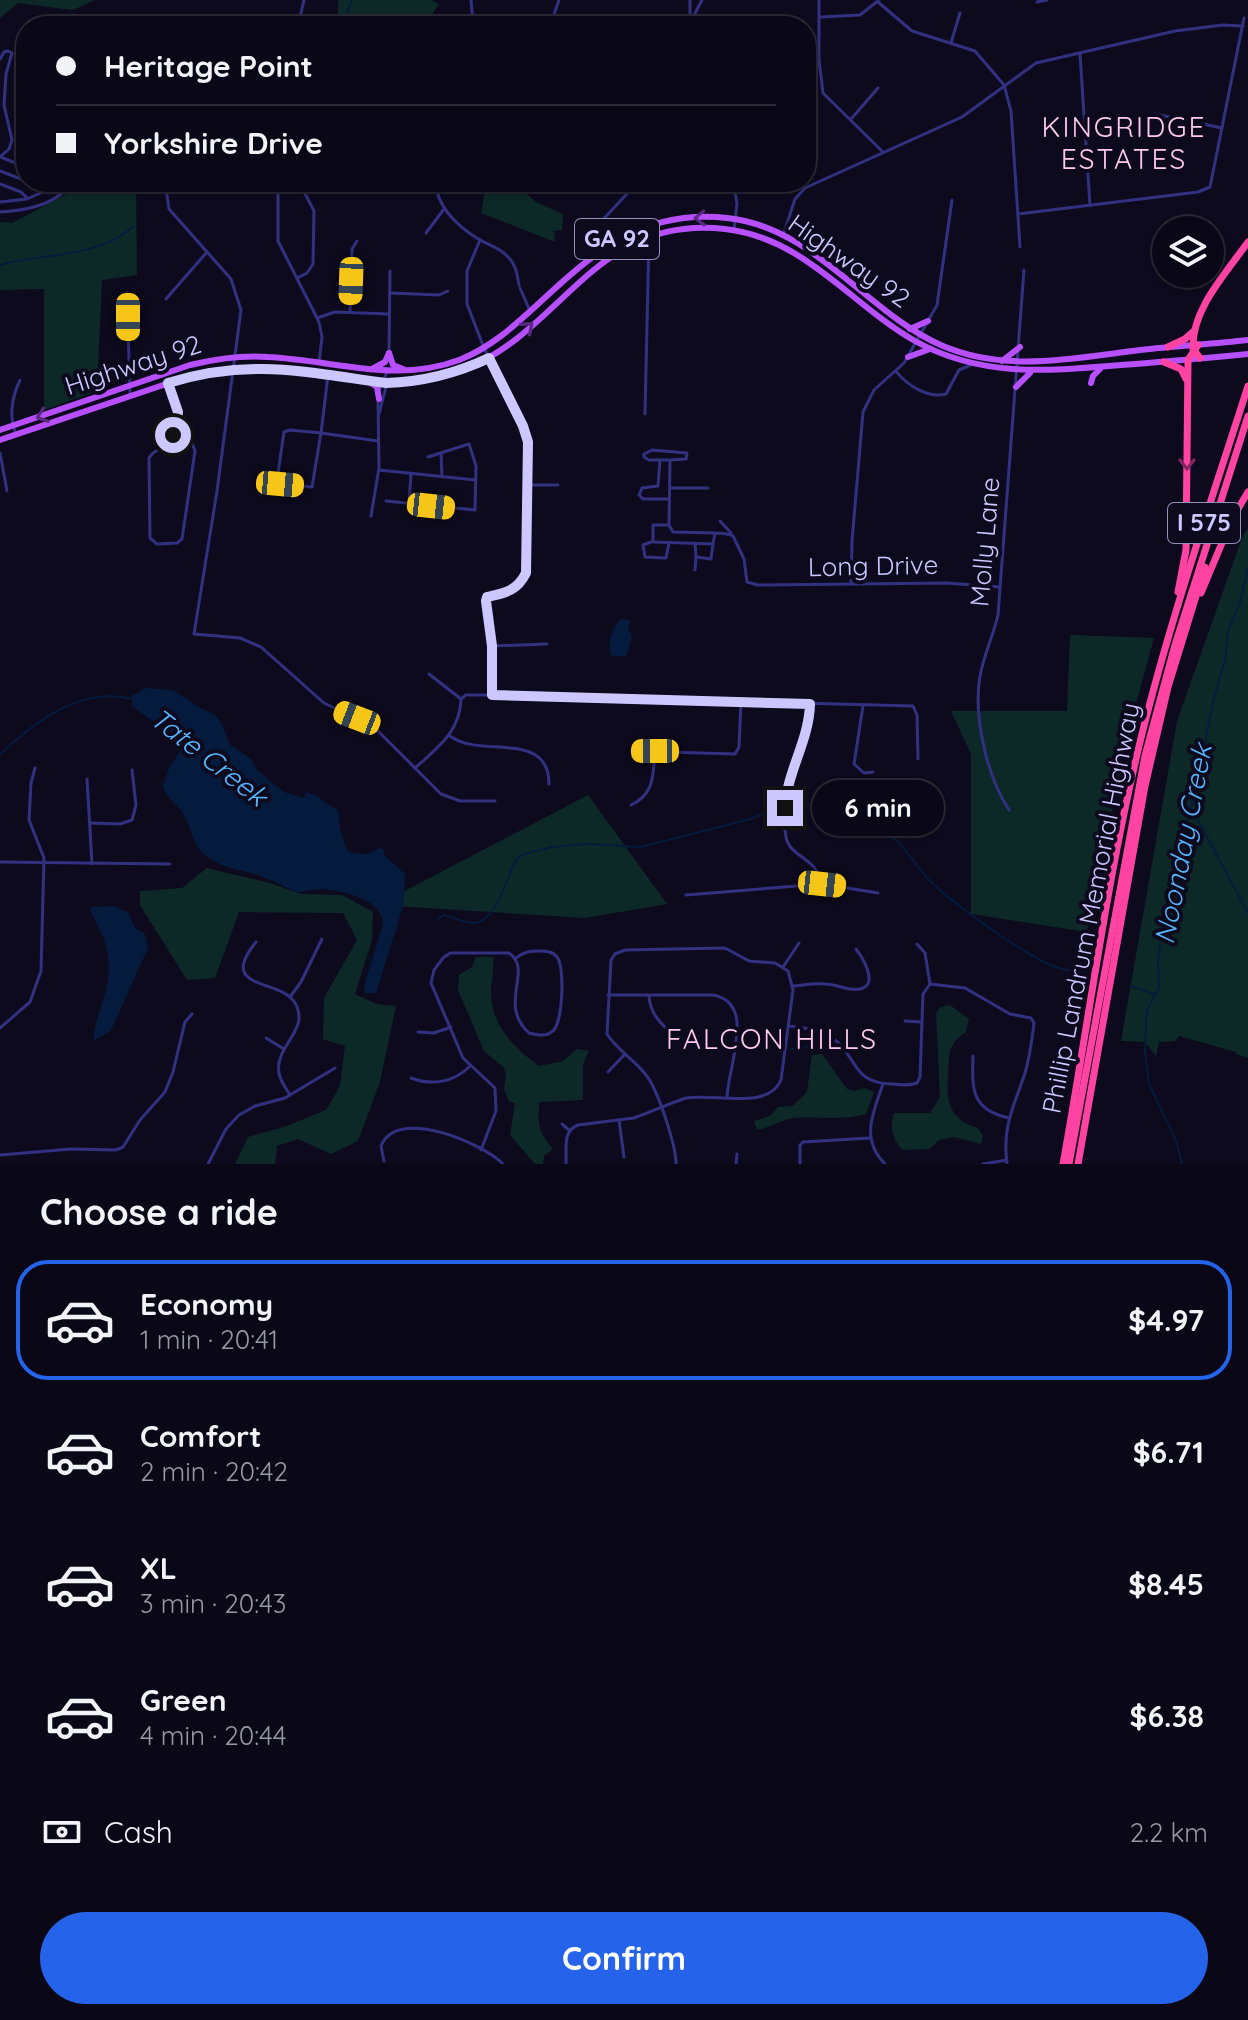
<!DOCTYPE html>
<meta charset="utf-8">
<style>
:root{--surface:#0a0816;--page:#181623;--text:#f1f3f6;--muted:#999aa1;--line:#2a2935;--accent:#2563eb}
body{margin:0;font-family:Quicksand,sans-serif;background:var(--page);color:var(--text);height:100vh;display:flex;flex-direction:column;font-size:30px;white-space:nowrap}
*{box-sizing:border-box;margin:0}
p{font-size:26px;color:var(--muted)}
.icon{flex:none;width:44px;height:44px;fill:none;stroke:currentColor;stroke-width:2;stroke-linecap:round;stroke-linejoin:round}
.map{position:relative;height:1164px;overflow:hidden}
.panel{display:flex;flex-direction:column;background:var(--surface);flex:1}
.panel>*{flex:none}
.guide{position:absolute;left:16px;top:16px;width:800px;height:176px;border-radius:32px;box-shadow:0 2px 6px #0004,0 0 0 2px var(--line);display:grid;align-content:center;height:176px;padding:0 40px;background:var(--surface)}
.controls{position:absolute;left:1152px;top:216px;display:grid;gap:16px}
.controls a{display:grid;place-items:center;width:72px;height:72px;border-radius:50%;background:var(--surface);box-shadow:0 2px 6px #0004,0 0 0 2px var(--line);font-size:40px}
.end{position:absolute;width:36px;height:36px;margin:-18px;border:10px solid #ccc8ff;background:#111;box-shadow:0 0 0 4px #111}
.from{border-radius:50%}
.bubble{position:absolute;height:56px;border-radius:28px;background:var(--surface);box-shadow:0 2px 6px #0004,0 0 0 2px var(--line);font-size:26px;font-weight:800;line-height:56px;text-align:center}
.car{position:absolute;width:24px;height:48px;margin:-24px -12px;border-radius:10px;box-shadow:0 0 6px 2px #0007;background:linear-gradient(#f5c518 24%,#345 0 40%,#f5c518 0 76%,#345 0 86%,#f5c518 0)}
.guide b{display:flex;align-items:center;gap:28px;height:76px;font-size:30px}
.guide b+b{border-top:2px solid var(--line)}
.guide i{width:20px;height:20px;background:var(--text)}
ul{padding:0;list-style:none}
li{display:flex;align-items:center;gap:24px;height:120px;margin:0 16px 12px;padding:0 24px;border:4px solid transparent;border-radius:32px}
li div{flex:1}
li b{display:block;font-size:30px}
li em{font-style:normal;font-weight:800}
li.active{border-color:var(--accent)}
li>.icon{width:72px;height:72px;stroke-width:1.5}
h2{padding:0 40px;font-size:36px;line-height:96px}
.pay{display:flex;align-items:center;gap:20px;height:88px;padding:0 40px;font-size:30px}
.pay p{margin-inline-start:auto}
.primary-button{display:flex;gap:16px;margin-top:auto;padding:16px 40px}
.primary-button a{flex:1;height:92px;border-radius:48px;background:var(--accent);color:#fff;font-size:32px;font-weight:800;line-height:92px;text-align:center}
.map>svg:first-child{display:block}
.green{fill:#0d2927}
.water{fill:#051b3d}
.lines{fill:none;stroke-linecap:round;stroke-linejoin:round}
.stream{stroke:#051b3d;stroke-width:2}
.minor{stroke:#323181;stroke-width:3}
.primary{stroke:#b84fff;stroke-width:6}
.motorway{stroke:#ff43a2;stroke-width:7}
.oneway{stroke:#5a2983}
.oneway2{stroke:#862660}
.route{stroke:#ccc8ff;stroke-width:10}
.labels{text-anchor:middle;stroke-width:8;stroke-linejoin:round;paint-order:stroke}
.shield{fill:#0d0a1e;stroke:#938fbc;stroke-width:2}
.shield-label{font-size:24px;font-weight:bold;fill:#ccc8ff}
.street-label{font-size:26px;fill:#ccc8ff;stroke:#0d0a1e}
.neighbourhood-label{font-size:28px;letter-spacing:2px;fill:#ffcaed;stroke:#0d0a1e}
.water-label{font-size:28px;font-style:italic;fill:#56b5ff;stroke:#0d0a1e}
</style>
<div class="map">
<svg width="1248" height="1164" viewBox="0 0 1248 1164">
<rect width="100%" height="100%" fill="#0d0a1e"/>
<g class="green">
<path d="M 0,0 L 95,0 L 73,10 L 18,3 L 0,18 Z"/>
<path d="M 338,0 L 431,0 L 439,4 L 424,26 L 376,26 L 338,21 Z"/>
<path d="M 89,182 L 136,182 L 137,275 L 102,280 L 97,391 L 44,410 L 44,289 L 0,290 L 0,222 L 12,223 Z"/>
<path d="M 494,182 L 513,182 L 536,202 L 563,214 L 562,230 L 554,231 L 555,242 L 481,213 L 484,196 Z"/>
<path d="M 1248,528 L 1248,1058 L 1236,1054 L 1236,1052 L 1179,1036 L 1175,1041 L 1159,1042 L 1156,1056 L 1145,1042 L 1121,1041 L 1177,721 L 1242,538 Z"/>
<path d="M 1070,635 L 1154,638 L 1131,722 L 1087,932 L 971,914 L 971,754 L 951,711 L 1067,711 Z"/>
<path d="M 588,795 L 667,904 L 585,918 L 378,905 Z"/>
<path d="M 207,868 L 270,883 L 301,894 L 342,895 L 373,912 L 372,940 L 355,994 L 377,1004 L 396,1006 L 380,1082 L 358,1141 L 331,1154 L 298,1139 L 277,1146 L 275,1164 L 235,1164 L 248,1137 L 284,1127 L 326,1110 L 340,1086 L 345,1046 L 323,1039 L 324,998 L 357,940 L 343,913 L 239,912 L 215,978 L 187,980 L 140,905 L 140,891 L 182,888 Z"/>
<path d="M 476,957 L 493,957 C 495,970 490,983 491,995 C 493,1028 515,1048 539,1066 L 563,1061 L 577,1049 L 589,1051 L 583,1064 L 583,1100 L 540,1102 C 536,1123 539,1133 553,1149 L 544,1156 L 543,1164 L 535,1164 L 510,1135 L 515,1103 L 509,1101 L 504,1090 L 506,1074 L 504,1068 L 484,1051 L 458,990 L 459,975 L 472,967 Z"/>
<path d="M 950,1005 L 969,1019 L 966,1032 C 948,1043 949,1055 948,1075 C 946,1101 949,1120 978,1128 L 983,1136 L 981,1144 L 954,1137 L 939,1140 L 929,1149 L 902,1150 C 893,1139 889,1126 894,1113 L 930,1113 L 940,1097 L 936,1013 L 941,1007 Z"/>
<path d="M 822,1054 L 847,1089 L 854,1091 L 864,1088 L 874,1092 L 866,1114 C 842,1121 818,1116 794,1118 C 782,1119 770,1128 757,1130 L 754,1121 L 770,1116 L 778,1107 L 793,1106 L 807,1092 L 812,1055 Z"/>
</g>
<g class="water">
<path d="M 622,618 L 630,621 L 628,628 L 632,637 L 626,656 L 612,656 C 606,643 612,627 622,618 Z"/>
<path d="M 145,688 L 173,690 L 200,708 L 214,714 L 222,724 L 230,745 L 251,759 L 257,770 L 284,792 L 304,798 L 306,792 L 318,796 L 321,800 L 338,810 L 340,829 L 348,852 C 360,854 371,857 379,847 L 384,850 L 384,855 L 405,874 L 404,903 L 376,993 L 365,993 L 364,986 L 383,924 C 384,899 338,889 319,889 C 311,889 302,894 294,891 C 284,887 273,880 261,876 C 243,870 224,869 209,858 C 190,845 193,827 181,811 C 174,802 167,798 163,787 L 168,770 L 180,751 L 157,724 L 132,706 L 132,696 Z"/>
<path d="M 113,906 L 128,912 L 135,928 L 145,934 L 148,948 L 110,1032 L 94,1040 C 93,1030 97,1020 100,1010 C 115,967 111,948 90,910 L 92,907 Z"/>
</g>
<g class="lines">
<g class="stream">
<path d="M 342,26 L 352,0"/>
<path d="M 0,265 C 45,252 97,259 134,226"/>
<path d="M 0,754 C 36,721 81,686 133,699"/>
<path d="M 788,806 C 822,801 871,817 897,841 C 910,854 919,871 933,884 C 961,909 1011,945 1044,962 C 1057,969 1072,971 1086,973"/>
<path d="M 1192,809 L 1248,913"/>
<path d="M 438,919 L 444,915 C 453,918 465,923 475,923 C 496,921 508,876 515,861 L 522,855 L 552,847 L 587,844 L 641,847 L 750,819 L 782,807"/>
<path d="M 1130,986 L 1154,994"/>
<path d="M 810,1046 L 817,1047"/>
<path d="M 791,1049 L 807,1047"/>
<path d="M 1182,1164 L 1176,1141 L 1149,1084 L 1145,1052 L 1146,1021 L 1147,1010 L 1159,988 L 1158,959 L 1164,916 L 1198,779 L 1213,702 L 1225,660 L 1228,631 L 1240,603 L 1248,568"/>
</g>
<g class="minor">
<path d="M 471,0 L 473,22"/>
<path d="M 819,0 L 819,60 L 823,93 L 883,152"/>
<path d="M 878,2 L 912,31 L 975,51 L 1004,85 L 1011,111 L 1020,247"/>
<path d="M 1037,2 L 1047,0"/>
<path d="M 821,17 L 860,15 L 879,0"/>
<path d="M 690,23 L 702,0"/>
<path d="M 298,26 L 304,0"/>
<path d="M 550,26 L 559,0"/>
<path d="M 690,26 L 690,0"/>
<path d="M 951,43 L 960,13"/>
<path d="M 1080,54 L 1090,206"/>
<path d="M 0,59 L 4,52 L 8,51 L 12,53 L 6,74 L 4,105 L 12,140 L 9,149 L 0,157"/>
<path d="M 1155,114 L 1222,128"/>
<path d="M 852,118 L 878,88"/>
<path d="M 0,157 L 26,167"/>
<path d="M 0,171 L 26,181"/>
<path d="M 27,182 L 43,192"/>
<path d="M 165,182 L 169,209 L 231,279 L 241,310 L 217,491 L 194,634 L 240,638 L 261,647 L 324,703 L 374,727 L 441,794 L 460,801 L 495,801"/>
<path d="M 278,182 L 278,241 L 319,322 L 322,337 L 319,363"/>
<path d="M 369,182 L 378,190"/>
<path d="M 435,182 C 438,208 458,227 480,240 C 489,245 500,248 507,256 C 516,264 517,274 519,285"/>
<path d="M 733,182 L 737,203 L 734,230"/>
<path d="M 0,184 L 21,192 L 27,198"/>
<path d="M 0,202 L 27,199 L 65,182"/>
<path d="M 0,212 C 21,211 52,206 66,189 L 59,182"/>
<path d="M 1018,214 L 1198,192 L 1210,187 L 1244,18"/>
<path d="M 601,223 L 601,236 L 614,240"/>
<path d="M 426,233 L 444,209"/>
<path d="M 783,236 L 795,199 L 805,188 L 962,117 L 1036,63 L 1175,31 L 1223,25 L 1243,26"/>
<path d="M 480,240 L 467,271 L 467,304 L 484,348 L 523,426 L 528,442 L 526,573 C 517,591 505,593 487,597 L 486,601 L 492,646 L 492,695"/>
<path d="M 590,256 L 594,250 L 597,226 L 638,182"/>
<path d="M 297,278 L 307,273 L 313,264 L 314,211 L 299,182"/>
<path d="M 520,288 L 530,311"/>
<path d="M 127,293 L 130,393"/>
<path d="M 390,293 L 439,295 L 448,291"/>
<path d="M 166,299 L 207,252"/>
<path d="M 350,312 L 352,249 L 357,241"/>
<path d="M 317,318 L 335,312 L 388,314"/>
<path d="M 389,352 L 390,271"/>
<path d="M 896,371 C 906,385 929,399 946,394 L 959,370 L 971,365"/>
<path d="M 328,375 L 321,433 L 378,441"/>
<path d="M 168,383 L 178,412 L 176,434"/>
<path d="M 380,389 L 387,372"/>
<path d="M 379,414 L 387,383"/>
<path d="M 645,414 L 649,237"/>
<path d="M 290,430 L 321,433 L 312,487 L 280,484 L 277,480 L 284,432 Z"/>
<circle cx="176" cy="438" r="4.5"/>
<path d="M 16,434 C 8,415 12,397 20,380"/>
<path d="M 173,441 L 153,453 L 149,458 L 150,538 L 157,544 L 177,543 L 182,539 L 195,451 L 192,443 L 180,440"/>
<path d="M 0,453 L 7,491"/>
<path d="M 441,453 L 442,477"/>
<path d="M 660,460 L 658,486 L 642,488 L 639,495 L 643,499 L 669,499"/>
<path d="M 379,470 L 475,480"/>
<path d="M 528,485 L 558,485"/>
<path d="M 670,488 L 708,488"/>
<path d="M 386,501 L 475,510 L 476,466 L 469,444 L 428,457"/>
<path d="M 409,502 L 411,474"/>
<path d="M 371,516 L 379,468 L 378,401"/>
<path d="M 720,521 L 731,533"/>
<path d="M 669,525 L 670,460 L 649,460 L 644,457 L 644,454 L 652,450 L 687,453 L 686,459 L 670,460"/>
<path d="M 715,533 L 713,544 L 653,542 L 653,525 L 669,525 L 673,532 L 715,533 C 722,533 727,533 733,536 L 744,559 L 747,582 L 758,585 L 946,583 L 1000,587"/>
<path d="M 651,542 L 643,545 L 645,557 L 666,558 L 669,543"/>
<path d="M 695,543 L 696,557 L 711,559 L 713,544"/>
<path d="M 695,570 L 696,557"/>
<path d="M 851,584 L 852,541 L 863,412 L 874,390 L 904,363 L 937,305 L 952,200"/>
<path d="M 492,646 L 547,644"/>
<path d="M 429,674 L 461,699"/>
<path d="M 461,699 L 466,695 L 492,695 L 913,706 L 917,715 L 918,759"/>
<path d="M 810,704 C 808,750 776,789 786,837 C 790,858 816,856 822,884"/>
<path d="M 863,706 L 854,764 L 864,773 L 873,772"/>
<path d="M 450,736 C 480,759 549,729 549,784"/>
<path d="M 632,751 L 735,754 L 739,747 L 741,702"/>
<path d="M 415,768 C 438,747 460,732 461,699"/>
<path d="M 87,779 L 92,864"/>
<path d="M 631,805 C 655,794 653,774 655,751"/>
<path d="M 1009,810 C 987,776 973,717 980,676 C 984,655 993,636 998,615 L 1024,270"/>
<path d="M 91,823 L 120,824 L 132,820 L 136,805 L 132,770"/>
<path d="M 0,862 L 170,864"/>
<path d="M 686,895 L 822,884 L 878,893"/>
<path d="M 256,942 C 216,991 281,978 295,1003 C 311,1030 274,1046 279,1073 C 280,1081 286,1088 290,1095"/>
<path d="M 917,944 L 925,953 L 930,984"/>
<path d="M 783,967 L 799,943"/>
<path d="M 794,986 C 804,985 815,983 825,984 C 834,984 842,988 850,989 C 883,993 865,961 856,949"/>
<path d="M 608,995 L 713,995 C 757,1003 728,1066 727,1097"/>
<path d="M 649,996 C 650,1019 670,1031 685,1045"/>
<path d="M 290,997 L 301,982 L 322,939"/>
<path d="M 905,1021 L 921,1022"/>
<path d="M 788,1026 C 803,1028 819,1029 831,1037 C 858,1055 850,1083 892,1084 C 901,1085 909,1086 917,1083 L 920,1077 L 923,994 L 930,984 L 965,988 L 1010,1014 L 1031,1018 L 1034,1023 C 1032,1039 1030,1057 1025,1073 C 1014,1107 1002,1125 1007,1164"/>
<path d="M 0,1028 L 30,1002 L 41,971 L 44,858 L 29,820 L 31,783 L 35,768"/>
<path d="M 418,1032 L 434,1033 L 451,1027"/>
<path d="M 266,1038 L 284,1049"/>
<path d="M 973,1056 C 972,1089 971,1110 1009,1118"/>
<path d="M 608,1072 L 625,1054"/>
<path d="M 411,1078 C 432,1086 454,1082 469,1067"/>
<path d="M 883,1084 C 873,1113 860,1139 885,1164"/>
<path d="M 619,1120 L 624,1157"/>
<path d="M 562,1124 L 569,1130"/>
<path d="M 481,1150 L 496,1111 L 495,1088 L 463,1058 L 431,983 L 434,970 L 443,958 L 450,953 L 509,953 C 534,970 497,1004 529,1033 C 538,1035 546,1037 553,1031 C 563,1022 565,966 557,957 C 552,951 546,951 539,951 C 529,951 524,952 516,958"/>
<path d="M 0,1155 L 71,1149 L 116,1150 L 123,1147 L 140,1120 L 165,1092 L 173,1072 L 185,1022 L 192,1014"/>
<path d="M 384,1161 L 381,1146 C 397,1106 482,1143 503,1164"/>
<path d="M 208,1164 L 226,1129 L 239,1115 L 255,1106 L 285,1098 L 335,1068"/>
<path d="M 566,1164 C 567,1149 562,1131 578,1125 L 634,1118 C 651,1112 668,1104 686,1098 C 713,1093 768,1111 781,1080 L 793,990 L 788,971 L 775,963 L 749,961 L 725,948 L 625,950 L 615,954 L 611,960 L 607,1034 C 617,1050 635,1060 646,1075 C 658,1090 676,1145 676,1164"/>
<path d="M 736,1164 L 737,1154"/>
<path d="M 800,1164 L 800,1145 L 803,1142 L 870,1138"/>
<path d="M 983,1164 L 1007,1160"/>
</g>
<g class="primary">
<path d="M 910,329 L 928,321"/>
<path d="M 389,353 L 393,365 L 403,369"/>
<path d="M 908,357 L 930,349"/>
<path d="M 1002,361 L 1020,347"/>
<path d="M 372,369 L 385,362 L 389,353"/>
<path d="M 371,383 L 377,387 L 379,399"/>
<path d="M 1091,383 L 1093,376 L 1100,369"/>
<path d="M 1016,387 L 1030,373"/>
<path d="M 0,430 L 190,365 C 215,359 242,355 268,357 C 333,360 395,384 459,360 C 490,348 513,327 537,305 C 595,251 643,209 727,218 C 815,227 866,313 943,346 C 1007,373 1074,358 1140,350 C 1176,346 1212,344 1248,340"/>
<path d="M 0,440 L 193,375 C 288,351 377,406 468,368 C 566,326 596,215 725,229 C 805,238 850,304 915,341 C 981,378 1049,371 1121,365 C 1164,362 1206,358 1248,354"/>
</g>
<g class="motorway">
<path d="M 1168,347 L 1185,339 L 1193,332"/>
<path d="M 1200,358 L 1193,349 C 1191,310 1226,273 1248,242"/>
<path d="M 1164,362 L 1181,369 L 1186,379"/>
<path d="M 1178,592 L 1186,550 L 1188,360 L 1198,345"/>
<path d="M 1201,593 L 1232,519 L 1248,492"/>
<path d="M 1063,1164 C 1089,1021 1107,875 1142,734 C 1171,617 1211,502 1248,386"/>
<path d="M 1069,1164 L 1145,756 L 1175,645 L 1248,416"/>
<path d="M 1078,1164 L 1145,786 L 1168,687 L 1205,567"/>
</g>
</g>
<defs><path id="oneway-chevron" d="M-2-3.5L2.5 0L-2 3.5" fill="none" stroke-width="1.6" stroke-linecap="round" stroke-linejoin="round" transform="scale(2)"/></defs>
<g class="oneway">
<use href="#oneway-chevron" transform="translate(700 218) rotate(178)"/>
<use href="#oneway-chevron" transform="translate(528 327) rotate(-41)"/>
<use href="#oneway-chevron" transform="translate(42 416) rotate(161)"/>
</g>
<use class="oneway2" href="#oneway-chevron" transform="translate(1187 464) rotate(90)"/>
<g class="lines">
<path class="route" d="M 173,435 L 176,434 L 178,412 L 168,383 C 249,358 304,372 386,383 C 423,382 455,374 489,358 L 523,426 L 528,442 L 526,573 C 517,591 505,593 487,597 L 486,601 L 492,646 L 492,695 L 810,704 C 809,741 787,771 785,808"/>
</g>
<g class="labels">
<g class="shield">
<rect x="575" y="219" width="84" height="40" rx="6"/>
<rect x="1168" y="503" width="72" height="40" rx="6"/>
</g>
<g class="shield-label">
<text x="617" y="247">GA 92</text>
<text x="1204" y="531">I 575</text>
</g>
<g class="street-label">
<text transform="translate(849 261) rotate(35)" y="9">Highway 92</text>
<text transform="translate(133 365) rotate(-18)" y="9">Highway 92</text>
<text transform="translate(985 542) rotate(-85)" y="9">Molly Lane</text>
<text transform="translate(873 566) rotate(-1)" y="9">Long Drive</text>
<text transform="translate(1091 908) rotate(-79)" y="9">Phillip Landrum Memorial Highway</text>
</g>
<g class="neighbourhood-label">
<text x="1124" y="137">KINGRIDGE<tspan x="1124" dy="32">ESTATES</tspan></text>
<text x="772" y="1049">FALCON HILLS</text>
</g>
<g class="water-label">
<text transform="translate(209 757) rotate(38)" y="10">Tate Creek</text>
<text transform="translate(1183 844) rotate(-79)" y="10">Noonday Creek</text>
</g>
</g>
</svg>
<div class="controls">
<a><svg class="icon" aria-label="layers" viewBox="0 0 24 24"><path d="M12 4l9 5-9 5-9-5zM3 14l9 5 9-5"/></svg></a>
</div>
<i class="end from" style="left:173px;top:435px"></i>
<i class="end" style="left:785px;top:808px"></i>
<div class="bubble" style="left:812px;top:780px;width:132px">6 min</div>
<i class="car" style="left:351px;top:281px;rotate:182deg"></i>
<i class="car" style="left:128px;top:317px;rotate:180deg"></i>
<i class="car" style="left:280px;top:484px;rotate:95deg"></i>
<i class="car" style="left:431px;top:506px;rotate:96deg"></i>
<i class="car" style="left:357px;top:718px;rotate:291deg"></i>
<i class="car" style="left:655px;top:751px;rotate:270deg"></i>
<i class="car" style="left:822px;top:884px;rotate:96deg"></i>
<div class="guide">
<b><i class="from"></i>Heritage Point</b>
<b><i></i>Yorkshire Drive</b>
</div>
</div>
<section class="panel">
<h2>Choose a ride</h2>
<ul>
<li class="active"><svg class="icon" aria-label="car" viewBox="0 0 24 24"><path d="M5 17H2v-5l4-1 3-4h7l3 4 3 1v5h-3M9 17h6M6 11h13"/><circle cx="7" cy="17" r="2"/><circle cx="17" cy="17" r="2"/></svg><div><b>Economy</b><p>1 min · 20:41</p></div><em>$4.97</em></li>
<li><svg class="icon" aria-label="car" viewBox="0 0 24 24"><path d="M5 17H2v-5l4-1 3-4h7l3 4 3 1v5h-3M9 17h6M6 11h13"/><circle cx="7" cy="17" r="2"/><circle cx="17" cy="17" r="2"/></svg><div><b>Comfort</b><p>2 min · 20:42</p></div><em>$6.71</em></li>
<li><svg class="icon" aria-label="car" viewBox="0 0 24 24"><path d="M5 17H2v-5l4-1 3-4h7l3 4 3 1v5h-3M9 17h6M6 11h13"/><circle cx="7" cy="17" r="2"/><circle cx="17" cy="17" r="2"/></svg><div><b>XL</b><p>3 min · 20:43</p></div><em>$8.45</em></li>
<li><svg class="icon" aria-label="car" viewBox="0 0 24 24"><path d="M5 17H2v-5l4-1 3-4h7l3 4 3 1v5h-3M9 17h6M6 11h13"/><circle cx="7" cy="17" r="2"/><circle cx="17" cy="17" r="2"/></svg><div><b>Green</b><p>4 min · 20:44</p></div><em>$6.38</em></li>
</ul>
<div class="pay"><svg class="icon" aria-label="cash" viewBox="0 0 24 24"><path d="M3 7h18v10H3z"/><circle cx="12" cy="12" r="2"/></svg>Cash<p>2.2 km</p></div>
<div class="primary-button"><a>Confirm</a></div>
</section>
